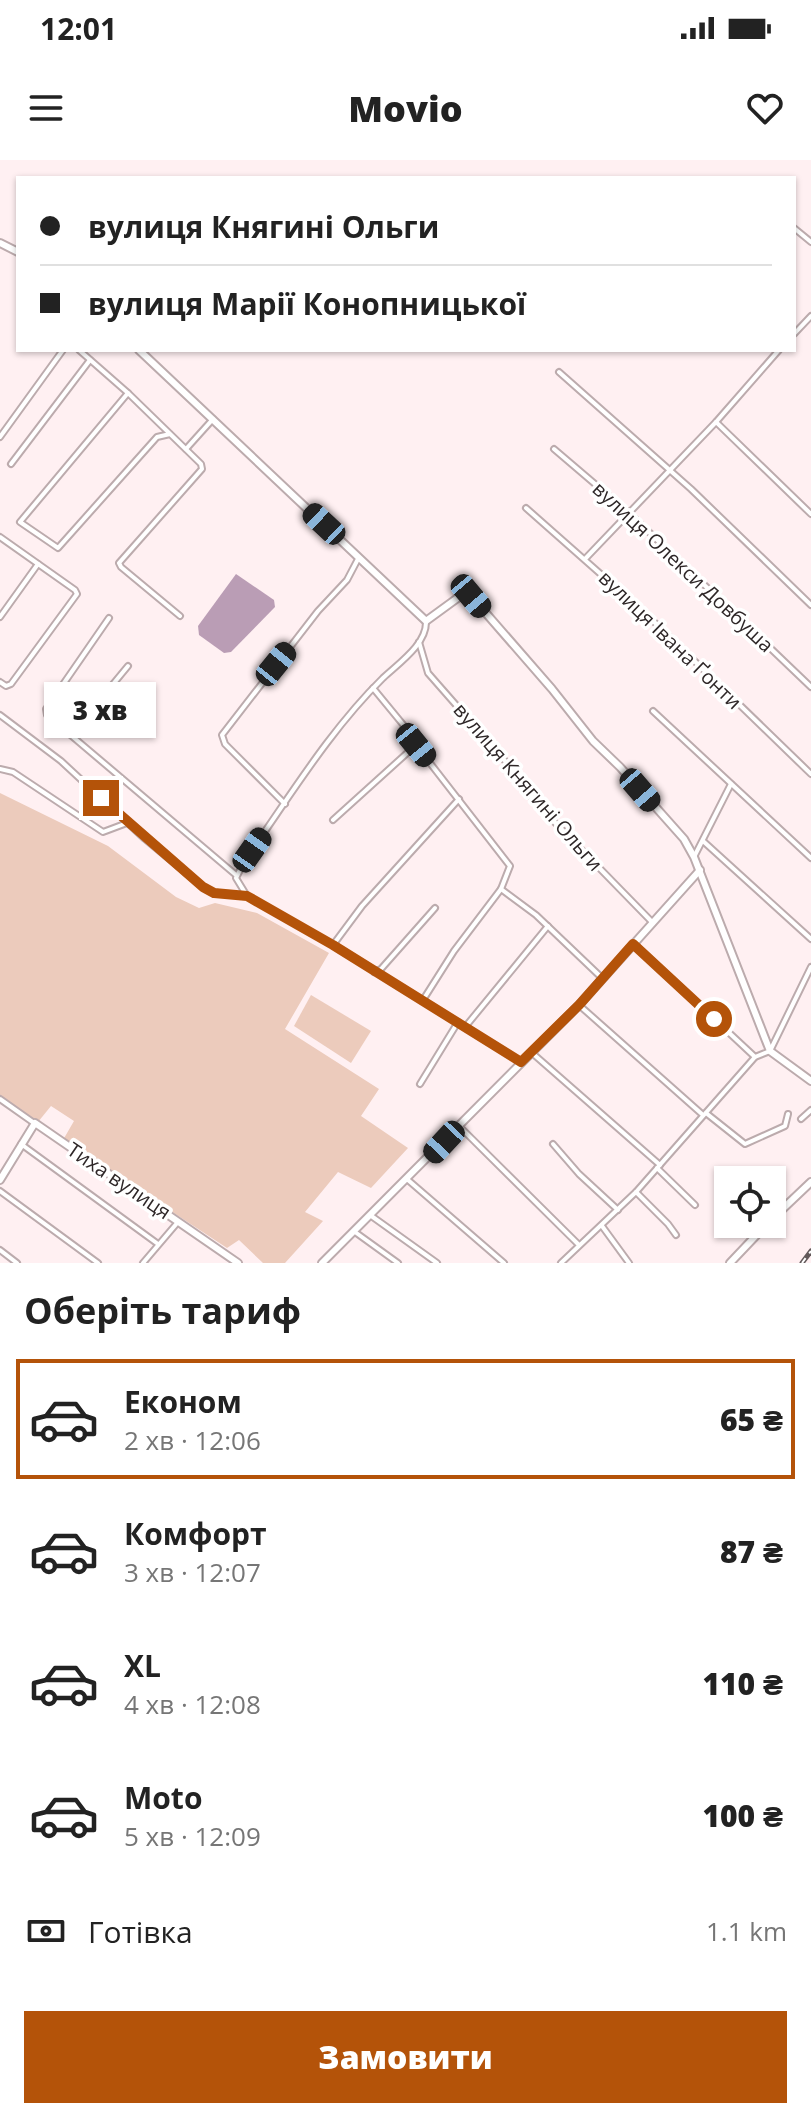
<!DOCTYPE html>
<html lang="uk">
<meta charset="utf-8">
<style>
:root{--surface:#fff;--page:#f6f6f6;--text:#222;--muted:#767676;--line:#e0e0e0;--accent:#b45309}
body{margin:0;font-family:"Open Sans",sans-serif;background:var(--page);color:var(--text);height:100vh;display:flex;flex-direction:column;font-size:30px;white-space:nowrap}
*{box-sizing:border-box;margin:0}
p{font-size:26px;color:var(--muted)}
.icon{flex:none;width:44px;height:44px;fill:none;stroke:currentColor;stroke-width:2;stroke-linecap:round;stroke-linejoin:round}
.map{position:relative;height:1103px;overflow:hidden}
.panel{display:flex;flex-direction:column;background:var(--surface);flex:1}
.panel>*{flex:none}
.guide{position:absolute;left:16px;top:16px;width:780px;height:176px;border-radius:0px;box-shadow:0 2px 6px #0004;display:grid;align-content:center;height:176px;padding:0 24px;background:var(--surface)}
.controls{position:absolute;left:714px;top:1006px;display:grid;gap:16px}
.controls a{display:grid;place-items:center;width:72px;height:72px;border-radius:0px;background:var(--surface);box-shadow:0 2px 6px #0004;font-size:40px}
.end{position:absolute;width:36px;height:36px;margin:-18px;border:10px solid #b45309;background:#fff;box-shadow:0 0 0 4px #fff}
.from{border-radius:50%}
.bubble{position:absolute;height:56px;border-radius:0px;background:var(--surface);box-shadow:0 2px 6px #0004;font-size:26px;font-weight:800;line-height:56px;text-align:center}
.car{position:absolute;width:24px;height:48px;margin:-24px -12px;border-radius:10px;box-shadow:0 0 6px 2px #0007;background:linear-gradient(#222 24%,#8ab4d8 0 40%,#222 0 76%,#8ab4d8 0 86%,#222 0)}
.guide b{display:flex;align-items:center;gap:28px;height:76px;font-size:30px}
.guide b+b{border-top:2px solid var(--line)}
.guide i{width:20px;height:20px;background:var(--text)}
ul{padding:0;list-style:none}
li{display:flex;align-items:center;gap:24px;height:120px;margin:0 16px 12px;padding:0 8px;border:4px solid transparent;border-radius:0px}
li div{flex:1}
li b{display:block;font-size:30px}
li em{font-style:normal;font-weight:800}
li.current{border-color:var(--accent)}
li>.icon{width:72px;height:72px;stroke-width:1.5}
h2{padding:0 24px;font-size:36px;line-height:96px}
.pay{display:flex;align-items:center;gap:20px;height:88px;padding:0 24px;font-size:30px}
.pay p{margin-inline-start:auto}
.cta{display:flex;gap:16px;margin-top:auto;padding:16px 24px}
.cta a{flex:1;height:92px;border-radius:0px;background:var(--accent);color:#fff;font-size:32px;font-weight:800;line-height:92px;text-align:center}
.status{display:flex;justify-content:space-between;align-items:center;height:56px;padding:0 40px;background:var(--surface);direction:ltr}
.status svg{height:22px;fill:currentColor}
header{display:flex;justify-content:space-between;align-items:center;height:104px;padding:0 24px;background:var(--surface);font-size:36px;font-weight:800}
.map>svg:first-child{display:block}
.green{fill:#eccbbc}
.water{fill:#ba9db5}
.lines{fill:none;stroke-linecap:round;stroke-linejoin:round}
.street-casing{stroke:#bcabad;stroke-width:8}
.secondary-casing{stroke:#bcabad;stroke-width:10}
.street{stroke:#fff;stroke-width:4}
.secondary{stroke:#fff;stroke-width:6}
.rail-casing{stroke:#62595a;stroke-width:5}
.rail{stroke:#fff;stroke-width:2;stroke-dasharray:6;stroke-linecap:butt}
.route{stroke:#b45309;stroke-width:10}
.labels{text-anchor:middle;stroke-width:7;stroke-linejoin:round;paint-order:stroke}
.street-label{font-size:20px;fill:#2e2728;stroke:#fff}
</style>
<div class="status"><b>12:01</b><svg viewBox="0 0 49 12"><path d="M0 12V9h3v3zM5 12V6h3v6zM10 12V3h3v9zM15 12V0h3v12zM26 1h20v11H26zM47 4h2v5h-2z"/></svg></div>
<header><svg class="icon" aria-label="menu" viewBox="0 0 24 24"><path d="M4 6h16M4 12h16M4 18h16"/></svg>Movio<svg class="icon" aria-label="heart" viewBox="0 0 24 24"><path d="M12 20l-8-8c-3-5 5-10 8-4 3-6 11-1 8 4z"/></svg></header>
<div class="map">
<svg width="811" height="1103" viewBox="0 0 811 1103">
<rect width="100%" height="100%" fill="#fff0f2"/>
<g class="green">
<path d="M 0,633 L 108,686 L 176,737 L 199,748 L 215,743 L 257,753 L 329,793 L 285,869 L 379,929 L 361,956 L 408,988 L 371,1028 L 338,1012 L 305,1052 L 323,1061 L 285,1103 L 263,1103 L 239,1080 L 227,1088 L 63,980 L 74,961 L 51,946 L 38,962 L 0,935 Z"/>
<path d="M 311,835 L 371,871 L 351,903 L 294,866 Z"/>
</g>
<path class="water" d="M 236,414 L 274,440 L 275,447 L 231,492 L 224,493 L 199,475 L 198,466 Z"/>
<g class="lines">
<defs>
<g id="street">
<path d="M 794,68 L 811,82"/>
<path d="M 794,174 L 811,156"/>
<path d="M 79,190 L 128,233"/>
<path d="M 559,212 L 691,329 L 811,445"/>
<path d="M 716,262 L 811,354"/>
<path d="M 170,274 L 157,277 L 58,388 L 20,362 L 128,233 L 201,304 L 202,309 L 119,403 L 121,407 L 180,456"/>
<path d="M 0,277 L 63,190"/>
<path d="M 186,289 L 213,259"/>
<path d="M 554,289 L 629,353 L 811,527"/>
<path d="M 11,304 L 90,200"/>
<path d="M 526,348 L 647,455 L 811,614"/>
<path d="M 0,377 L 75,430 L 77,434 L 11,524 L 6,526 L 0,522"/>
<path d="M 585,399 L 716,262 L 779,190"/>
<path d="M 0,457 L 38,404"/>
<path d="M 109,458 L 46,549 L 47,555 L 236,715"/>
<path d="M 426,461 C 427,484 399,503 383,518 C 329,571 289,638 245,700 L 236,718 L 247,736 L 333,785 L 521,902"/>
<path d="M 419,482 L 428,513 L 506,602 L 535,642 L 653,763"/>
<path d="M 373,528 L 410,573 L 416,585 L 510,706 L 501,729 L 454,791 L 423,840"/>
<path d="M 653,551 L 811,698"/>
<path d="M 0,555 L 61,601 L 145,679 L 203,727 L 214,733 L 247,736"/>
<path d="M 71,575 L 128,506"/>
<path d="M 0,609 L 13,612 L 103,672 L 127,663"/>
<path d="M 285,644 L 225,584 L 222,575 L 318,451 L 347,420 L 358,399"/>
<path d="M 333,660 L 416,585"/>
<path d="M 703,681 L 811,779"/>
<path d="M 694,697 L 731,624"/>
<path d="M 501,729 L 536,755 L 602,818"/>
<path d="M 634,784 L 755,897"/>
<path d="M 333,785 L 362,746 L 459,639"/>
<path d="M 374,812 L 381,809 L 435,748"/>
<path d="M 579,845 L 703,955"/>
<path d="M 466,866 L 548,766"/>
<path d="M 531,892 L 660,1005"/>
<path d="M 420,924 L 458,862"/>
<path d="M 0,939 L 34,963"/>
<path d="M 706,953 L 745,984 L 785,966 L 788,954"/>
<path d="M 801,959 L 811,950"/>
<path d="M 459,966 L 579,1085"/>
<path d="M 21,984 L 158,1084"/>
<path d="M 553,984 L 579,1014 L 618,1050"/>
<path d="M 657,1008 L 695,1045"/>
<path d="M 408,1020 L 504,1103"/>
<path d="M 0,1031 L 98,1103"/>
<path d="M 636,1032 L 668,1064 L 676,1075"/>
<path d="M 370,1055 L 437,1103"/>
<path d="M 602,1066 L 629,1103"/>
<path d="M 355,1072 L 398,1103"/>
<path d="M 0,1090 L 17,1103"/>
<path d="M 143,1103 L 178,1062"/>
<path d="M 561,1103 L 636,1032 L 755,897 L 770,891 L 811,807"/>
</g>
<g id="secondary">
<path d="M 0,83 L 18,92"/>
<path d="M 139,190 L 426,461 L 463,434 L 471,436 L 552,529 L 593,581 L 620,607 L 684,679 L 694,697 L 770,891 L 811,921"/>
<path d="M 0,1020 L 35,963 L 238,1103"/>
<path d="M 772,1059 L 811,1022"/>
<path d="M 322,1103 L 579,845 L 700,710"/>
<path d="M 730,1103 L 767,1064"/>
</g>
</defs>
<use href="#street" class="street-casing"/>
<use href="#secondary" class="secondary-casing"/>
<use href="#street" class="street"/>
<use href="#secondary" class="secondary"/>
<defs>
<path id="rail" d="M 802,1103 L 811,1091"/>
</defs>
<use href="#rail" class="rail-casing"/>
<use href="#rail" class="rail"/>
</g>
<g class="lines">
<path class="route" d="M 101,638 L 203,727 L 214,733 L 247,736 L 333,785 L 521,902 L 579,845 L 633,784 L 714,859"/>
</g>
<g class="labels">
<g class="street-label">
<text transform="translate(683 407) rotate(43)" y="7">вулиця Олекси Довбуша</text>
<text transform="translate(670 480) rotate(44)" y="7">вулиця Івана Ґонти</text>
<text transform="translate(528 627) rotate(49)" y="7">вулиця Княгині Ольги</text>
<text transform="translate(119 1021) rotate(34)" y="7">Тиха вулиця</text>
</g>
</g>
</svg>
<div class="controls">
<a><svg class="icon" aria-label="locate" viewBox="0 0 24 24"><circle cx="12" cy="12" r="6"/><path d="M12 2v4M12 18v4M2 12h4M18 12h4"/></svg></a>
</div>
<i class="end from" style="left:714px;top:859px"></i>
<i class="end" style="left:101px;top:638px"></i>
<div class="bubble" style="left:44px;top:522px;width:112px">3 хв</div>
<i class="car" style="left:324px;top:364px;rotate:313deg"></i>
<i class="car" style="left:471px;top:436px;rotate:140deg"></i>
<i class="car" style="left:276px;top:504px;rotate:39deg"></i>
<i class="car" style="left:416px;top:585px;rotate:141deg"></i>
<i class="car" style="left:640px;top:630px;rotate:139deg"></i>
<i class="car" style="left:252px;top:690px;rotate:35deg"></i>
<i class="car" style="left:444px;top:982px;rotate:223deg"></i>
<div class="guide">
<b><i class="from"></i>вулиця Княгині Ольги</b>
<b><i></i>вулиця Марії Конопницької</b>
</div>
</div>
<section class="panel">
<h2>Оберіть тариф</h2>
<ul>
<li class="current"><svg class="icon" aria-label="car" viewBox="0 0 24 24"><path d="M5 17H2v-5l4-1 3-4h7l3 4 3 1v5h-3M9 17h6M6 11h13"/><circle cx="7" cy="17" r="2"/><circle cx="17" cy="17" r="2"/></svg><div><b>Економ</b><p>2 хв · 12:06</p></div><em>65 ₴</em></li>
<li><svg class="icon" aria-label="car" viewBox="0 0 24 24"><path d="M5 17H2v-5l4-1 3-4h7l3 4 3 1v5h-3M9 17h6M6 11h13"/><circle cx="7" cy="17" r="2"/><circle cx="17" cy="17" r="2"/></svg><div><b>Комфорт</b><p>3 хв · 12:07</p></div><em>87 ₴</em></li>
<li><svg class="icon" aria-label="car" viewBox="0 0 24 24"><path d="M5 17H2v-5l4-1 3-4h7l3 4 3 1v5h-3M9 17h6M6 11h13"/><circle cx="7" cy="17" r="2"/><circle cx="17" cy="17" r="2"/></svg><div><b>XL</b><p>4 хв · 12:08</p></div><em>110 ₴</em></li>
<li><svg class="icon" aria-label="car" viewBox="0 0 24 24"><path d="M5 17H2v-5l4-1 3-4h7l3 4 3 1v5h-3M9 17h6M6 11h13"/><circle cx="7" cy="17" r="2"/><circle cx="17" cy="17" r="2"/></svg><div><b>Moto</b><p>5 хв · 12:09</p></div><em>100 ₴</em></li>
</ul>
<div class="pay"><svg class="icon" aria-label="cash" viewBox="0 0 24 24"><path d="M3 7h18v10H3z"/><circle cx="12" cy="12" r="2"/></svg>Готівка<p>1.1 km</p></div>
<div class="cta"><a>Замовити</a></div>
</section>
